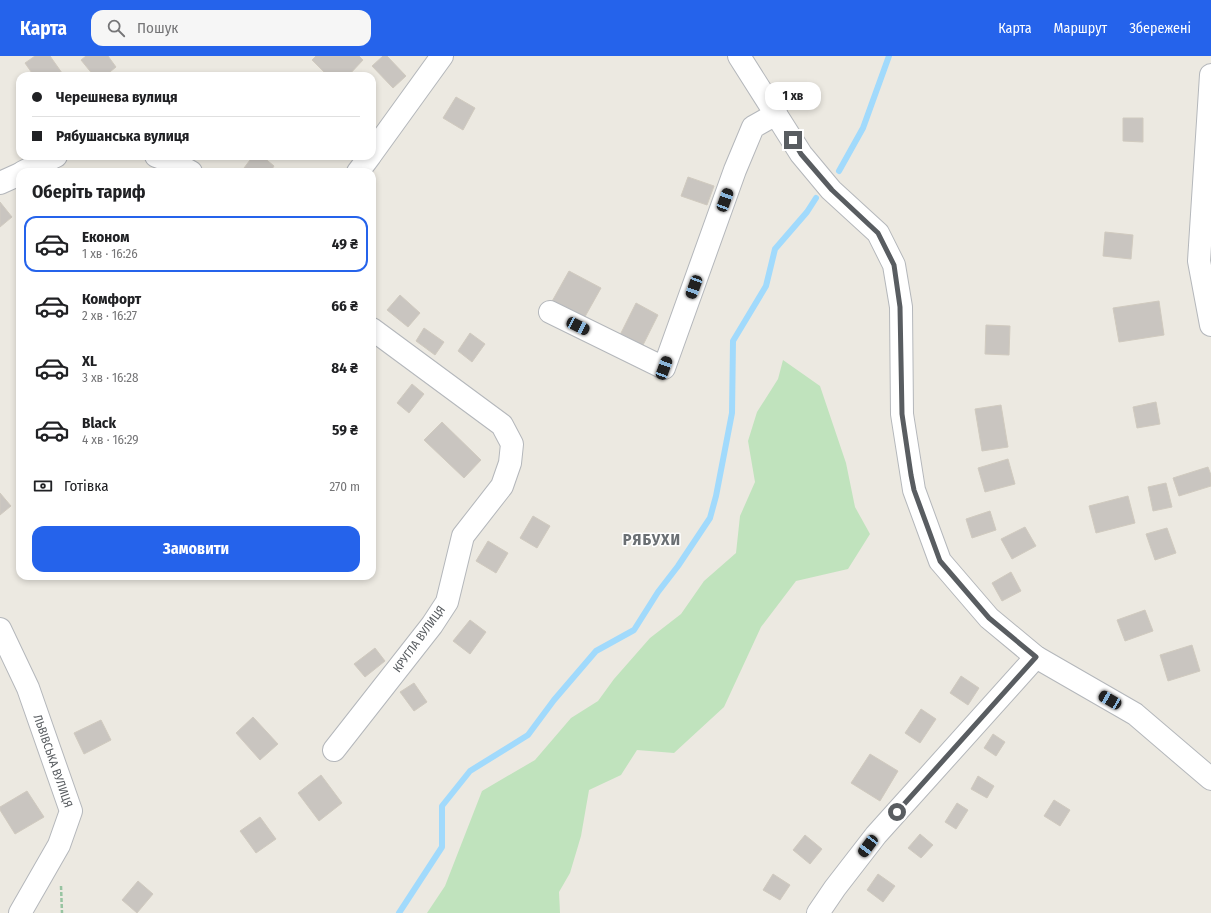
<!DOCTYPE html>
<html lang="uk">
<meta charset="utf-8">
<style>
:root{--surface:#fff;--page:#f6f6f6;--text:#202124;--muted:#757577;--line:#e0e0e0;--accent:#2563eb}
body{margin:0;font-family:"Fira Sans Condensed",sans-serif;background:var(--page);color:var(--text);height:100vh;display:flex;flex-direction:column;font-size:15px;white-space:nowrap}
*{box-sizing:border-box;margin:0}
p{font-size:13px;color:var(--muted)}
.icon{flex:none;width:22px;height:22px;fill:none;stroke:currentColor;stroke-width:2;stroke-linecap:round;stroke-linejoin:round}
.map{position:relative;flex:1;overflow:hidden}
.side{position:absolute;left:16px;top:112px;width:360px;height:412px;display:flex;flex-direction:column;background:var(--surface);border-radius:12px;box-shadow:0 2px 6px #0003}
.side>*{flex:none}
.hud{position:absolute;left:16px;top:16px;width:360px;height:88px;border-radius:12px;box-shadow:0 2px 6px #0003;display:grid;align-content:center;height:88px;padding:0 16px;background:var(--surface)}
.end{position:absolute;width:18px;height:18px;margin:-9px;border:5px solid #595d61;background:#fff;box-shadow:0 0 0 2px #fff}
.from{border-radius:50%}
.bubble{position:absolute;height:28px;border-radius:12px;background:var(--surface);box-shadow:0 2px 6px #0003;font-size:13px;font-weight:700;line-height:28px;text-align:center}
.car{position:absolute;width:12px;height:24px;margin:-12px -6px;border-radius:5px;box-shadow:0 0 3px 1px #0007;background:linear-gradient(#222 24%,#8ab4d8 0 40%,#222 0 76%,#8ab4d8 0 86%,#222 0)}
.hud b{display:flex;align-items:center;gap:14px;height:38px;font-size:15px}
.hud b+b{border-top:1px solid var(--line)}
.hud i{width:10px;height:10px;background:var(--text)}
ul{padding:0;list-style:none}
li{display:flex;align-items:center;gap:12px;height:56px;margin:0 8px 6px;padding:0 8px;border:2px solid transparent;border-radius:12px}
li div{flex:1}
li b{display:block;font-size:15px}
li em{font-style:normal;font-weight:700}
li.current{border-color:var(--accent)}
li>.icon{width:36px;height:36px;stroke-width:1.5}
h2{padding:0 16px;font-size:18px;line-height:48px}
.pay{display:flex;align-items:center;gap:10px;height:44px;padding:0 16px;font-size:15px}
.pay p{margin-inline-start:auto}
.cta{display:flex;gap:8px;margin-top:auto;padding:8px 16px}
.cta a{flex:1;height:46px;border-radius:12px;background:var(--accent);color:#fff;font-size:16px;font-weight:700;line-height:46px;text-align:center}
header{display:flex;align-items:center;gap:24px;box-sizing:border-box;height:56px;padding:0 20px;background:var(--accent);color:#fff}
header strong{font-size:19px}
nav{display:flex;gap:22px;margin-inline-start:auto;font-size:14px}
.search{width:280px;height:36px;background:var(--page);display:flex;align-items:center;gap:10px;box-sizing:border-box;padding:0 14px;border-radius:12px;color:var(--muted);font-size:15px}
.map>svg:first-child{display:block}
.green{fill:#c0e3bd}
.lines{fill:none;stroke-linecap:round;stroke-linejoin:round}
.stream{stroke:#a1dafc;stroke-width:6}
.building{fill:#c9c5c0;stroke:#d0cabf}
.street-casing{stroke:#b4b7bb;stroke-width:24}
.path{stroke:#97c4a1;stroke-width:2.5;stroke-dasharray:4 2;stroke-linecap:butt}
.street{stroke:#fff;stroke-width:22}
.route{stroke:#595d61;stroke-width:5}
.labels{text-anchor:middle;stroke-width:3;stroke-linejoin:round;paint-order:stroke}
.street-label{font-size:12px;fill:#595d61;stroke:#fff}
.district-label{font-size:16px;font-weight:bold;letter-spacing:1px;fill:#6a6f73;stroke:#fff}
</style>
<header>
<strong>Карта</strong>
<div class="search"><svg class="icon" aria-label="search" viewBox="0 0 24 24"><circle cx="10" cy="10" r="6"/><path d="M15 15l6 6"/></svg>Пошук</div>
<nav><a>Карта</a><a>Маршрут</a><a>Збережені</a></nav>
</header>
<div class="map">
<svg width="1211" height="857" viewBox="0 0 1211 857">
<rect width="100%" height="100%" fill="#ece9e1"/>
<path class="green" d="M 783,304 L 820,330 L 846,407 L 855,451 L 870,478 L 848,513 L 796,525 L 761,571 L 724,651 L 674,697 L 637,694 L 621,719 L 589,734 L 581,780 L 570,817 L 559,836 L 560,857 L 427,857 L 445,830 L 482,735 L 535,704 L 571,662 L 598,645 L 614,623 L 650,582 L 681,558 L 704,525 L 736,497 L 740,460 L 755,426 L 748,385 L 757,356 L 778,323 Z"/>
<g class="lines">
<g class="stream">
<path d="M 839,115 L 863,72 L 889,0"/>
<path d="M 399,857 L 442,791 L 442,750 L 470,715 L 528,679 L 554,644 L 596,595 L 634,574 L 658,536 L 678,510 L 710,462 L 716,440 L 732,357 L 733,285 L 766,230 L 775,193 L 807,156 L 816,142"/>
</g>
</g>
<g class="building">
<path d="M 35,0 L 50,0 L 62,17 L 58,20 L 34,20 L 25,7 Z"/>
<path d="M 86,0 L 108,0 L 116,11 L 105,20 L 94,20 L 81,4 Z"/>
<path d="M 316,0 L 359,0 L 363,4 L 348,20 L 328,20 L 312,4 Z"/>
<path d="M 383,0 L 387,0 L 406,20 L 393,32 L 372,10 Z"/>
<path d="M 456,41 L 475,52 L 463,74 L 443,62 Z"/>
<path d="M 1123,62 L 1143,62 L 1143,86 L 1123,85 Z"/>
<path d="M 253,100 L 262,100 L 274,110 L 270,116 L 241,116 Z"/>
<path d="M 688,121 L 714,130 L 707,149 L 681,140 Z"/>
<path d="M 0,146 L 12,161 L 0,171 Z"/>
<path d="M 1105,176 L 1133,179 L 1131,203 L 1103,200 Z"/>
<path d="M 569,215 L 601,232 L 582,266 L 550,249 Z"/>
<path d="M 400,239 L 420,257 L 408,271 L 387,254 Z"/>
<path d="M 1159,245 L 1164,279 L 1119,286 L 1113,252 Z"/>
<path d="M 636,247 L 658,259 L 642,291 L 620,279 Z"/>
<path d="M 986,269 L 1010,270 L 1009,299 L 985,298 Z"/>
<path d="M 424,272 L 444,286 L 435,299 L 416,285 Z"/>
<path d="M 470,277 L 485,288 L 472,306 L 458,295 Z"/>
<path d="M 412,328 L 424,338 L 409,357 L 397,347 Z"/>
<path d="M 1156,346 L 1160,368 L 1137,372 L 1133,351 Z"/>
<path d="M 1001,349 L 1008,391 L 982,395 L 975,353 Z"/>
<path d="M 442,366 L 481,404 L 464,422 L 424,384 Z"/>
<path d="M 1008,403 L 1015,428 L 985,436 L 978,412 Z"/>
<path d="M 1208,411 L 1211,419 L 1211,430 L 1179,440 L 1173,422 Z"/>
<path d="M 1166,427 L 1172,451 L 1153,455 L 1148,431 Z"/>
<path d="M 0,437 L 11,450 L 0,459 Z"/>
<path d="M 1128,440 L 1135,467 L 1096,477 L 1089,450 Z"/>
<path d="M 990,455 L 996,474 L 972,482 L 966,463 Z"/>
<path d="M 533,460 L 550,470 L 537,492 L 520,482 Z"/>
<path d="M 1025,471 L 1036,490 L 1012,503 L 1001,483 Z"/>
<path d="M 1167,472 L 1176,497 L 1155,504 L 1146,478 Z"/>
<path d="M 488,485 L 508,497 L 496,517 L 476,505 Z"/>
<path d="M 1011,516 L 1021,535 L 1002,545 L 992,527 Z"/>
<path d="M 1145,554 L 1153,575 L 1125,585 L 1117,564 Z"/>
<path d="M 470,564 L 486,576 L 470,598 L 453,585 Z"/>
<path d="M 1192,589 L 1200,615 L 1168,625 L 1160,599 Z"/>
<path d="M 375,592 L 385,605 L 365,621 L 354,608 Z"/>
<path d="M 961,620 L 979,632 L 968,649 L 950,637 Z"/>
<path d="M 414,627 L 427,646 L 414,655 L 400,636 Z"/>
<path d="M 921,653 L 936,663 L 920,687 L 905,677 Z"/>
<path d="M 253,661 L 278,688 L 260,704 L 236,677 Z"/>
<path d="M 101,664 L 111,684 L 84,698 L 74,677 Z"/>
<path d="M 993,678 L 1005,686 L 996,700 L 984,692 Z"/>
<path d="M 870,698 L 898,715 L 880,745 L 851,727 Z"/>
<path d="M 321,719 L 342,747 L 319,765 L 298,737 Z"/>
<path d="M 978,720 L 994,730 L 987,742 L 971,733 Z"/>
<path d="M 27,735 L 44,761 L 15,778 L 0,754 L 0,751 Z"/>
<path d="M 1054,744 L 1070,754 L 1060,770 L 1044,760 Z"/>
<path d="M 957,747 L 968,754 L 956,773 L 945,766 Z"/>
<path d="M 260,761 L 276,783 L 256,797 L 240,775 Z"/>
<path d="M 920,778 L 933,789 L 921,802 L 908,792 Z"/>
<path d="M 805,779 L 822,793 L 810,808 L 793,794 Z"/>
<path d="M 773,818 L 790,829 L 780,844 L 763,834 Z"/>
<path d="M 878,818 L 895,830 L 883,846 L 867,834 Z"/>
<path d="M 138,825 L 153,838 L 137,857 L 122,844 Z"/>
</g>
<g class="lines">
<defs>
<g id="street">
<path d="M 739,0 L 801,98 L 831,134 L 878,177 L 894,209 L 901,251 L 902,358 L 914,434 L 940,505 L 989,562 L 1036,601 L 1135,658 L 1211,723"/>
<path d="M 1211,19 L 1199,205 L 1211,269"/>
<path d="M 372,97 L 442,0"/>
<path d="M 156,100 L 175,107 L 191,116"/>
<path d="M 23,116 L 56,100"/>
<path d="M 358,116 L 370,100"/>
<path d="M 0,127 L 20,118"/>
<path d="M 550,256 L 664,312 L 735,114 L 753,71 L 776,58"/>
<path d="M 0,573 L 28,632 L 71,755 L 59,789 L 20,857"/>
<path d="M 334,694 L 432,569 L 447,546 L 463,480 L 502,430 L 510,407 L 512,388 L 502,369 L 372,273"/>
<path d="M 818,857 L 835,832 L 876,779 L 1036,601"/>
</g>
</defs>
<use href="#street" class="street-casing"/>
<path class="path" d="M 61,830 L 62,857"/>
<use href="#street" class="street"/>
</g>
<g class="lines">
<path class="route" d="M 793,84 L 801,98 L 832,134 L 878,177 L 894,209 L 900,251 L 902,358 L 911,419 L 914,434 L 940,505 L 989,562 L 1036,601 L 897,756"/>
</g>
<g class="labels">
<g class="street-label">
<text transform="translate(419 583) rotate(-54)" y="4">КРУГЛА ВУЛИЦЯ</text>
<text transform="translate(53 705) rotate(71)" y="4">ЛЬВІВСЬКА ВУЛИЦЯ</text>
</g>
<g class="district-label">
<text x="652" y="489">РЯБУХИ</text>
</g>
</g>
</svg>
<i class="end from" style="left:897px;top:756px"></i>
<i class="end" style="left:793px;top:84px"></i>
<div class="bubble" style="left:765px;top:26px;width:56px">1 хв</div>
<i class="car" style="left:725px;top:144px;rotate:20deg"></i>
<i class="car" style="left:694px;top:231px;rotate:200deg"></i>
<i class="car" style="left:578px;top:270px;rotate:116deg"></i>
<i class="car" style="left:664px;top:312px;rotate:20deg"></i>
<i class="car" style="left:1110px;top:644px;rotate:300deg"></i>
<i class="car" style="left:868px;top:790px;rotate:217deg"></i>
<div class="hud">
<b><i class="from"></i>Черешнева вулиця</b>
<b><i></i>Рябушанська вулиця</b>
</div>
<section class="side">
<h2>Оберіть тариф</h2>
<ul>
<li class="current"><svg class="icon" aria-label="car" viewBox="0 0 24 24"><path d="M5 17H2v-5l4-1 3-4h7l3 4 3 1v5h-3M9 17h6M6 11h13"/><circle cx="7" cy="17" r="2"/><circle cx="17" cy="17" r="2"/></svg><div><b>Економ</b><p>1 хв · 16:26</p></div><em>49 ₴</em></li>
<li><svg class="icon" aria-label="car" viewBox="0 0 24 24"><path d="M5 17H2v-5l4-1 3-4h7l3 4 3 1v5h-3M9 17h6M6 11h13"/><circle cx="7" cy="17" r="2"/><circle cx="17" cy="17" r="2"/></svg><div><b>Комфорт</b><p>2 хв · 16:27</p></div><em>66 ₴</em></li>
<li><svg class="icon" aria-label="car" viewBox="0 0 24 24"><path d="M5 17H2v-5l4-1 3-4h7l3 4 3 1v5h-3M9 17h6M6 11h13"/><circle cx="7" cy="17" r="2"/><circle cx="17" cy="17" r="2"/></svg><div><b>XL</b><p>3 хв · 16:28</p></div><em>84 ₴</em></li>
<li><svg class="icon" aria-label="car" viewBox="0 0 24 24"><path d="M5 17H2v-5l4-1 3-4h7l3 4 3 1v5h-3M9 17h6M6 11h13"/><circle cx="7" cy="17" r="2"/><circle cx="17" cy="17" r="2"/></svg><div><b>Black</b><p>4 хв · 16:29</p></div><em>59 ₴</em></li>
</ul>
<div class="pay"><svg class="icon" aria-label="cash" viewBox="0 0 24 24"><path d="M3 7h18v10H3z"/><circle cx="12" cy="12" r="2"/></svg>Готівка<p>270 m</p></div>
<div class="cta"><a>Замовити</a></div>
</section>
</div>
